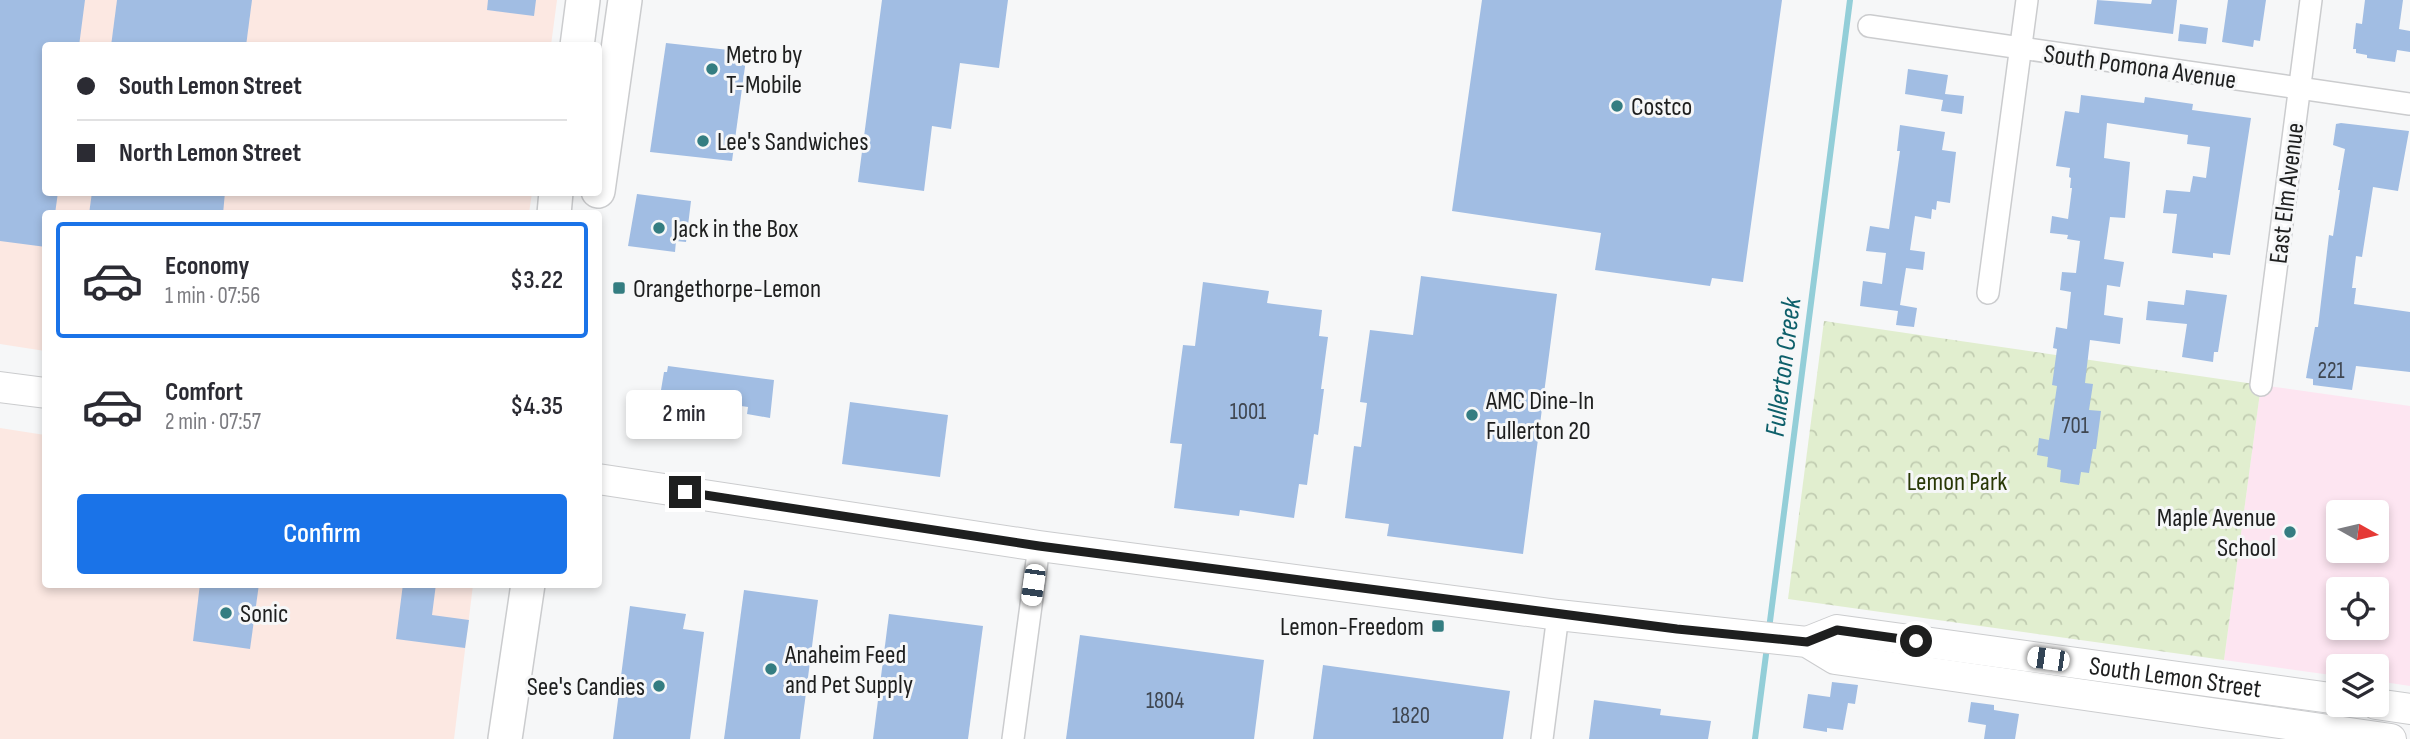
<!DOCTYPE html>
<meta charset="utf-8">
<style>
:root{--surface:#fff;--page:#f2f2f3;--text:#2b2b33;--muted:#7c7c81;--line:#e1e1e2;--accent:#1a73e8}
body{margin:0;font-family:"Sofia Sans Condensed",sans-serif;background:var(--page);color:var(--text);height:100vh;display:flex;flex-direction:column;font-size:26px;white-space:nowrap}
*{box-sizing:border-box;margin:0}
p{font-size:23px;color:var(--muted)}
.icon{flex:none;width:38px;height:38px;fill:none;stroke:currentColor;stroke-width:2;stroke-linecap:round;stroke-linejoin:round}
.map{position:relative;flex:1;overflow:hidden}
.details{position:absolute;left:42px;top:210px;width:560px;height:378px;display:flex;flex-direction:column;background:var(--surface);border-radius:7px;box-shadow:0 4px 10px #0003}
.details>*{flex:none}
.banner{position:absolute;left:42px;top:42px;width:560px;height:154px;border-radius:7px;box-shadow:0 4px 10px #0003;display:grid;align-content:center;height:154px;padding:0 35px;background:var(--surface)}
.needle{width:46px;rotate:98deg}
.buttons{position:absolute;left:2326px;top:500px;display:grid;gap:14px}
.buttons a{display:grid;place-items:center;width:63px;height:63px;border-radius:7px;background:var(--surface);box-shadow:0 4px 10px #0003;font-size:35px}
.end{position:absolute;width:32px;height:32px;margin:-16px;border:9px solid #1e1f1f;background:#fff;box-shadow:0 0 0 4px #fff}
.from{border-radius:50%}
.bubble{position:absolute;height:49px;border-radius:7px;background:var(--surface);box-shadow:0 4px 10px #0003;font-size:23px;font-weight:600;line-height:49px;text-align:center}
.car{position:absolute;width:21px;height:42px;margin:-21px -10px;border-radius:9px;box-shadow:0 0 5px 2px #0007;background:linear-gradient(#fff 24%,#345 0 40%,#fff 0 76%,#345 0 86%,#fff 0)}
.banner b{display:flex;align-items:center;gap:24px;height:66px;font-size:26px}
.banner b+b{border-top:2px solid var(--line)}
.banner i{width:18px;height:18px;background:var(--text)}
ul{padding:12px 0 0;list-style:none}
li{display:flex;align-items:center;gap:21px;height:116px;margin:0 14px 10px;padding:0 21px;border:4px solid transparent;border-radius:7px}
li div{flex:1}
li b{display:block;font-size:26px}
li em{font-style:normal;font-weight:600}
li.on{border-color:var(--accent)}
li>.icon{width:63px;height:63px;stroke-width:1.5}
.action{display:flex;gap:14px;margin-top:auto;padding:14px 35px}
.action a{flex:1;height:80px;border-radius:7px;background:var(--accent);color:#fff;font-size:28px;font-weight:600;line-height:80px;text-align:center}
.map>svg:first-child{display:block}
.commercial{fill:#fce8e2}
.education{fill:#fde5f1;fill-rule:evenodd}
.park{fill:url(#park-crowns)}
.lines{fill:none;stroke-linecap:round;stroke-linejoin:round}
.stream{stroke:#93ced8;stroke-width:6}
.building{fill:#a1bde3}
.street-casing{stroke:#cbccce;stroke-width:24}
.secondary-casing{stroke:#cbccce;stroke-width:32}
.primary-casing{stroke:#cbccce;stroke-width:36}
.street{stroke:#fff;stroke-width:21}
.secondary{stroke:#fff;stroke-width:30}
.primary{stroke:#fff;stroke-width:33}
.route{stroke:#1e1f1f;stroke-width:9}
.poi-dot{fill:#347d81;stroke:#f6f7f8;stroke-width:2.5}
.labels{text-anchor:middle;stroke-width:6;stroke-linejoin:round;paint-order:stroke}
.number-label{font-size:23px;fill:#3f4650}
.poi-label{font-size:26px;fill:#1e1f1f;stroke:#f6f7f8;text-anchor:start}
.street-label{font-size:26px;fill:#1e1f1f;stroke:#f6f7f8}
.park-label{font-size:26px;fill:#293806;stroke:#f6f7f8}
.water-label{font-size:28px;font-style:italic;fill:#0d5f6a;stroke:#f6f7f8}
</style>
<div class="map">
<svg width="2410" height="739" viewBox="0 0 2410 739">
<defs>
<pattern id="park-crowns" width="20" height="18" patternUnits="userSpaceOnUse" patternTransform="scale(1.75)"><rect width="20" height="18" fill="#e1eecf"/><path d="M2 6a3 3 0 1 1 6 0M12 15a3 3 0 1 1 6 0" fill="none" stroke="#c1ccb1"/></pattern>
</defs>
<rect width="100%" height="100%" fill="#f6f7f8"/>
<g class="commercial">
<path d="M 0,0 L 557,0 L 551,45 L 46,46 L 46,192 L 532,193 L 529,213 L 46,214 L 45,351 L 0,344 Z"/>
<path d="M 0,428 L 45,435 L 46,584 L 473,585 L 454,739 L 0,739 Z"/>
</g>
<path class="education" d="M 2261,385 L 2410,406 L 2410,686 L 2377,681 L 2376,667 L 2338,667 L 2338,676 L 2224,660 ZM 2338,513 L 2376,513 L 2376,551 L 2338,551 ZM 2338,590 L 2376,590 L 2376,628 L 2338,628 Z"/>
<path class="park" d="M 1824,321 L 2261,385 L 2224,660 L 1788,599 Z"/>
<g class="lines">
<g class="stream">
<path d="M 1769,629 L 1850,0"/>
<path d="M 1755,739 L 1767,647"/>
</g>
</g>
<g class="building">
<path d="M 0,0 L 85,0 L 79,46 L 46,46 L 46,192 L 58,192 L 55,214 L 46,214 L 46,247 L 0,241 Z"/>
<path d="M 117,0 L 252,0 L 246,46 L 111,46 Z"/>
<path d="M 488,0 L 536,0 L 534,16 L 487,10 Z"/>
<path d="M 882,0 L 1008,0 L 999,68 L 960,63 L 951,129 L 932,126 L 924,191 L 858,182 Z"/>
<path d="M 1482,0 L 1782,0 L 1743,282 L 1712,278 L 1710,286 L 1595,270 L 1601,233 L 1452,211 Z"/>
<path d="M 2097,0 L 2151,4 L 2152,0 L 2177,0 L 2173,34 L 2094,24 Z"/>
<path d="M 2228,0 L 2266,0 L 2260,41 L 2254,40 L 2253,47 L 2222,42 Z"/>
<path d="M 2365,0 L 2403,0 L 2399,29 L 2410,31 L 2410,52 L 2397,50 L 2395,62 L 2367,58 L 2367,55 L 2356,53 L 2356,49 L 2353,49 L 2356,23 L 2362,24 Z"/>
<path d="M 2180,24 L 2208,28 L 2206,44 L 2178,41 Z"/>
<path d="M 666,43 L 747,52 L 732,161 L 650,152 Z"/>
<path d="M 1908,69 L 1948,75 L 1945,94 L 1964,96 L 1962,114 L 1941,111 L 1943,100 L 1905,94 Z"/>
<path d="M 2081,95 L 2144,103 L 2145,97 L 2193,104 L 2192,110 L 2251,118 L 2230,255 L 2213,253 L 2213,258 L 2172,253 L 2177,214 L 2163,213 L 2166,190 L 2190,192 L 2193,176 L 2206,178 L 2210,147 L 2187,144 L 2188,135 L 2107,123 L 2104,158 L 2130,162 L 2125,218 L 2110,217 L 2104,259 L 2124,262 L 2120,287 L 2107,285 L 2104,315 L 2123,318 L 2120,344 L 2090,340 L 2085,383 L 2093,384 L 2089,410 L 2101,411 L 2096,449 L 2093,449 L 2089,473 L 2081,472 L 2079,485 L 2060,482 L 2061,470 L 2047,467 L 2048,457 L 2037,455 L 2039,438 L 2049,440 L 2057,386 L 2052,385 L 2057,349 L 2053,348 L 2056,327 L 2067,329 L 2071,292 L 2060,290 L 2062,272 L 2076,273 L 2080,241 L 2067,239 L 2068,235 L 2050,233 L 2052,216 L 2068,219 L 2072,188 L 2070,188 L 2071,178 L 2069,177 L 2070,168 L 2056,166 L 2065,111 L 2079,113 Z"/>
<path d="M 2341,123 L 2409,131 L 2398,191 L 2373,187 L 2362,257 L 2356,256 L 2352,288 L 2356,288 L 2354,304 L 2410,312 L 2410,372 L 2356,366 L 2352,390 L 2313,385 L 2313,379 L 2306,378 L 2315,327 L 2318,327 L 2329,235 L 2333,236 L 2340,190 L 2338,190 L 2345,149 L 2333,145 L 2336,124 Z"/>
<path d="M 1900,125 L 1945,132 L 1942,150 L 1956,152 L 1950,203 L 1937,201 L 1936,210 L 1932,209 L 1931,219 L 1915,216 L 1910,250 L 1925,252 L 1923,270 L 1906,268 L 1900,305 L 1917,308 L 1914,327 L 1896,325 L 1898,311 L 1860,306 L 1863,281 L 1882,284 L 1886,253 L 1866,251 L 1870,226 L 1889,229 L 1900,151 L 1897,151 Z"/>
<path d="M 92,192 L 225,192 L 223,214 L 89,214 Z"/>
<path d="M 637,194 L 691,201 L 686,242 L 676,241 L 675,252 L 628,246 Z"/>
<path d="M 1421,276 L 1557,294 L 1523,554 L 1387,536 L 1389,524 L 1345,518 L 1354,446 L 1361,447 L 1367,403 L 1360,402 L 1370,330 L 1413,335 Z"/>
<path d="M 1203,282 L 1269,291 L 1267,303 L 1322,310 L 1319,336 L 1328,337 L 1321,389 L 1324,389 L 1318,435 L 1314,434 L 1307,485 L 1299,484 L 1294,518 L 1240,510 L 1239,516 L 1174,508 L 1182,444 L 1170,443 L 1183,345 L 1195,346 Z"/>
<path d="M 2186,290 L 2227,295 L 2218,352 L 2214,352 L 2213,362 L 2182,357 L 2187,324 L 2146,320 L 2148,301 L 2184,305 Z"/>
<path d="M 668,366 L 774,380 L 770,418 L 747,414 L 748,407 L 713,402 L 713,406 L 673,401 L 674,397 L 660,396 L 664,372 L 667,372 Z"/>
<path d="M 850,402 L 948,415 L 940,477 L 842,464 Z"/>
<path d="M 200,584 L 259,584 L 250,649 L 193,641 Z"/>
<path d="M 403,584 L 436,584 L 432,615 L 469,620 L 465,648 L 396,639 Z"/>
<path d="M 744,590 L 818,600 L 800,739 L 724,739 Z"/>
<path d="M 630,606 L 686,614 L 683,629 L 704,632 L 690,739 L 613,739 Z"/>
<path d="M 889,614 L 983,626 L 968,739 L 873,739 Z"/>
<path d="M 1080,635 L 1264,660 L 1254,739 L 1066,739 Z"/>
<path d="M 1323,665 L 1510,691 L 1503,739 L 1313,739 Z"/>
<path d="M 1832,682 L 1858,685 L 1855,704 L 1848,703 L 1843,730 L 1827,728 L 1827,732 L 1803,728 L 1808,694 L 1830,697 Z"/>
<path d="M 1594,700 L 1661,709 L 1660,715 L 1711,721 L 1708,739 L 1589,739 Z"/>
<path d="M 1971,702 L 1994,705 L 1994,710 L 2019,714 L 2015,739 L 1984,739 L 1986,725 L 1968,722 Z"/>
</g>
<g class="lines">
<defs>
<g id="street">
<path d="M 1869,26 L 2410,104"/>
<path d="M 1988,293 L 2027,0"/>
<path d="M 2261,385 L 2311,0"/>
<path d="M 1013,739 L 1039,546"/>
<path d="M 1542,739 L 1558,615"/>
</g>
<g id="secondary">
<path d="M 0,387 L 46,393"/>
<path d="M 598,479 L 1039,546 L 1558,615 L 1807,642 L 1835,659 L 2391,739"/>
<path id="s1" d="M 1807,642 L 1837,630 L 2338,699"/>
<path d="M 2376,704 L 2410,709"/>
</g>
<g id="primary">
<path d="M 577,46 L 583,0"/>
<path d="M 598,191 L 625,0"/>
<path d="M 554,214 L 556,192"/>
<path d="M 505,739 L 528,584"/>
</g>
</defs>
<use href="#street" class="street-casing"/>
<use href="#secondary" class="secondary-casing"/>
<use href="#primary" class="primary-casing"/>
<use href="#street" class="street"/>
<use href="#secondary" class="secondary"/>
<use href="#primary" class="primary"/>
</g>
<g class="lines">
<path class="route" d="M 685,492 L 1039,546 L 1677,629 L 1807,642 L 1837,630 L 1916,641"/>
</g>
<g class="poi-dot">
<circle cx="712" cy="69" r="7"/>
<circle cx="1617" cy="106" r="7"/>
<circle cx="703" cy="141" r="7"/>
<circle cx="659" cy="228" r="7"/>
<rect x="612" y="281" width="14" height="14" rx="3.5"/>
<circle cx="1472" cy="415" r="7"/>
<circle cx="2290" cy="532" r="7"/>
<circle cx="226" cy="613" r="7"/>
<rect x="1431" y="619" width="14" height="14" rx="3.5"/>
<circle cx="771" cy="669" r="7"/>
<circle cx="659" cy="686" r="7"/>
</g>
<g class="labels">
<g class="number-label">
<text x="2331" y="378">221</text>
<text x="1248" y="419">1001</text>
<text x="2075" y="433">701</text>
<text x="1165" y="708">1804</text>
<text x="1411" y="723">1820</text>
</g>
<g class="poi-label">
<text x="726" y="63">Metro by<tspan x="726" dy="30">T-Mobile</tspan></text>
<text x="1631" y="115">Costco</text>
<text x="717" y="150">Lee's Sandwiches</text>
<text x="673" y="237">Jack in the Box</text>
<text x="633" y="297">Orangethorpe-Lemon</text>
<text x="1486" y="409">AMC Dine-In<tspan x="1486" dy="30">Fullerton 20</tspan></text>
<text x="2276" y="526" text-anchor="end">Maple Avenue<tspan x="2276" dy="30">School</tspan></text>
<text x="240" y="622">Sonic</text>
<text x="1424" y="635" text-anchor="end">Lemon-Freedom</text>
<text x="785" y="663">Anaheim Feed<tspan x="785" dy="30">and Pet Supply</tspan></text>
<text x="645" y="695" text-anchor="end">See's Candies</text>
</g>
<g class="street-label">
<text transform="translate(2140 66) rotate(8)" y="9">South Pomona Avenue</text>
<text transform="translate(2286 193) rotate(-83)" y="9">East Elm Avenue</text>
<text dy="9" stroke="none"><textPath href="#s1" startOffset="374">South Lemon Street</textPath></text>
</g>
<g class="park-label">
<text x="1957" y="490">Lemon Park</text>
</g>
<g class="water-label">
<text transform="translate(1782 367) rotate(-83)" y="10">Fullerton Creek</text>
</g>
</g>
</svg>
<div class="buttons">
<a><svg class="needle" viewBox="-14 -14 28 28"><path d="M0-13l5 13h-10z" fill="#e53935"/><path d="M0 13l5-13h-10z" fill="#7c7c81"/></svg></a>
<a><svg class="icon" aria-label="locate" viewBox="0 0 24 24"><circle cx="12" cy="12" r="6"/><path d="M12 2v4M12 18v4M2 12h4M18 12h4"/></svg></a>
<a><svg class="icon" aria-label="layers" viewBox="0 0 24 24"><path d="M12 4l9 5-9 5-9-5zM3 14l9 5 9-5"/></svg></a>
</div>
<i class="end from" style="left:1916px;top:641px"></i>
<i class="end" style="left:685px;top:492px"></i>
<div class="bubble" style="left:626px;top:390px;width:116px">2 min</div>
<i class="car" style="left:1033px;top:585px;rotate:188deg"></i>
<i class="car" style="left:2048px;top:659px;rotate:278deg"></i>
<div class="banner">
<b><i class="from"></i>South Lemon Street</b>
<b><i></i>North Lemon Street</b>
</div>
<section class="details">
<ul>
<li class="on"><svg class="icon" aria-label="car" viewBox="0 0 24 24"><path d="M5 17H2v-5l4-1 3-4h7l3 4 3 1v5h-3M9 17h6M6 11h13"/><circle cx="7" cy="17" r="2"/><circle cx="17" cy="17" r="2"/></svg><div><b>Economy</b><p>1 min · 07:56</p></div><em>$3.22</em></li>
<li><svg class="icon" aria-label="car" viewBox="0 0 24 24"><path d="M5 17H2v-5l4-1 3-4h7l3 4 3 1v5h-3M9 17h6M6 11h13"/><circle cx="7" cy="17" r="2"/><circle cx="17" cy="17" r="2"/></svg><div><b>Comfort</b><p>2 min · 07:57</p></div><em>$4.35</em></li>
</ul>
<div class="action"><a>Confirm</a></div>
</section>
</div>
